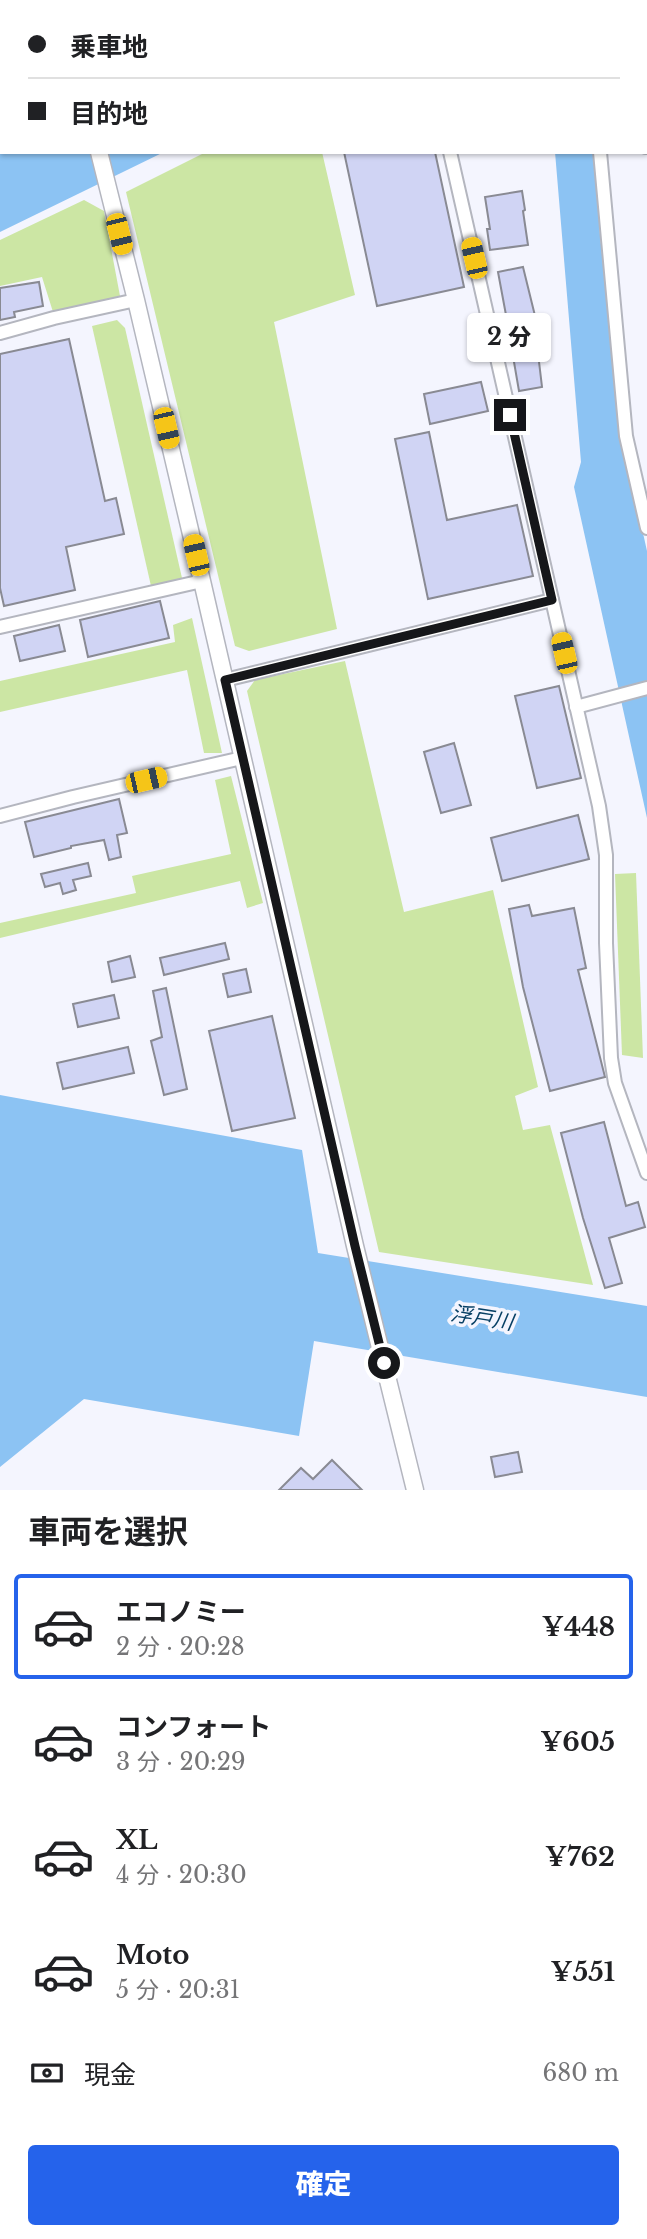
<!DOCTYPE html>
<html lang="ja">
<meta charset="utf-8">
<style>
:root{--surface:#fff;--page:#f6f6f6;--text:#202124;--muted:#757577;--line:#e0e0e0;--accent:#2563eb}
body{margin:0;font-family:"Libre Baskerville","Noto Sans JP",serif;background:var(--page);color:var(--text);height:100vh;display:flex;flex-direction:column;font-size:26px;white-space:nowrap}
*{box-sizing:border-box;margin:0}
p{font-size:23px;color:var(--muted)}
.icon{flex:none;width:38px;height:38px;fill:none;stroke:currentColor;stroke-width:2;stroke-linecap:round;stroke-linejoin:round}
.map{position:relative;height:1490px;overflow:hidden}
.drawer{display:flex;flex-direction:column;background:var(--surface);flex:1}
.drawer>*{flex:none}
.hud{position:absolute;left:0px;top:0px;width:648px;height:154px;box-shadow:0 2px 5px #0004;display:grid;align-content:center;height:154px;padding:0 28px;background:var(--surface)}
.end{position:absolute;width:32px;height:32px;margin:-16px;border:9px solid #16171a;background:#fff;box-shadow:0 0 0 4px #fff}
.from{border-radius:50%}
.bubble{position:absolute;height:49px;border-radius:7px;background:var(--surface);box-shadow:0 2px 5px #0004;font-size:23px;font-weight:800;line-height:49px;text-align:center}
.car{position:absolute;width:21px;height:42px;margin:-21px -10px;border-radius:9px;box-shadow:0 0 5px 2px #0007;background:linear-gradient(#f5c518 24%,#345 0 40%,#f5c518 0 76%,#345 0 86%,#f5c518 0)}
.hud b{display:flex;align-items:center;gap:24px;height:66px;font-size:26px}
.hud b+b{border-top:2px solid var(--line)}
.hud i{width:18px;height:18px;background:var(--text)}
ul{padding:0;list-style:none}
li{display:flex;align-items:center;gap:21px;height:105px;margin:0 14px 10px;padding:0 14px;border:4px solid transparent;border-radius:7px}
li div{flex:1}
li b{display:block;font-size:26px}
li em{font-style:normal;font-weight:800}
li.current{border-color:var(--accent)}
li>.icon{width:63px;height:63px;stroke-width:1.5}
h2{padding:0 28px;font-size:32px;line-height:84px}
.pay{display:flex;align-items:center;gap:18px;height:77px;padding:0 28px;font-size:26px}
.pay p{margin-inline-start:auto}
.button{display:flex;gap:14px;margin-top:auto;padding:14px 28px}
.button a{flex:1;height:80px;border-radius:7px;background:var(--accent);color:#fff;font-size:28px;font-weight:800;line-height:80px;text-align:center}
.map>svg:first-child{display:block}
.green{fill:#cce6a4}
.water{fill:#8cc3f3}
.building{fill:#d0d4f4;stroke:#898a93;stroke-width:2}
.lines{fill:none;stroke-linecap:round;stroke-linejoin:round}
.minor-casing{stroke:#b4b6bf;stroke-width:16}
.tertiary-casing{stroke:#b4b6bf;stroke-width:19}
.minor{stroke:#fff;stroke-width:12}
.tertiary{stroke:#fff;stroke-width:16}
.route{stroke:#16171a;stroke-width:9}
.labels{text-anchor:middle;stroke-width:7;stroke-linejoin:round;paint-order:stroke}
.water-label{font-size:21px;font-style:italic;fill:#084065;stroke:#f4f5fe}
</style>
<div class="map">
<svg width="647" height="1490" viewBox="0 0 647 1490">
<rect width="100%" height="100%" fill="#f4f5fe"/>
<g class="green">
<path d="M 206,152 L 322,152 L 355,295 L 274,322 L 337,629 L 249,651 L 235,646 L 126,192 Z"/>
<path d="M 84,200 L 104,211 L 120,296 L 53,312 L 42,277 L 0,286 L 0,240 Z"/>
<path d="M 117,320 L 125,328 L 182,578 L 151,586 L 92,326 Z"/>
<path d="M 192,618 L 222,753 L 204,753 L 187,670 L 0,712 L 0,681 L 175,642 L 173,625 Z"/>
<path d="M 345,661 L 404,912 L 493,890 L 538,1087 L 515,1096 L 523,1130 L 550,1125 L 593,1285 L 379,1252 L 247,691 L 255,680 Z"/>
<path d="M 231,776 L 263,903 L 247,908 L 240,881 L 0,938 L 0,923 L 136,893 L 132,876 L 231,854 L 215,780 Z"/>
<path d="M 636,873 L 643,1058 L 622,1055 L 615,874 Z"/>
</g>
<g class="water">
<path d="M 2,129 L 2,152 L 164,152 L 0,232 L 0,130 Z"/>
<path d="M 555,152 L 595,152 L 600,235 L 620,430 L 647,551 L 647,828 L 647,818 L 574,487 L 581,462 Z"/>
<path d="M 0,1095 L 302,1150 L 318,1253 L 647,1306 L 647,1397 L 314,1341 L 299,1436 L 84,1399 L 0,1467 Z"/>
</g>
<g class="building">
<path d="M 344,152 L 435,152 L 464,287 L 377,306 Z"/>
<path d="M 522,191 L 525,210 L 523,211 L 528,245 L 490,250 L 487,229 L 490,229 L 485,197 Z"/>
<path d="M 523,267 L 538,328 L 535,328 L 542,387 L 519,391 L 509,333 L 503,334 L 500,316 L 506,315 L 498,272 Z"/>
<path d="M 39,282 L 43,306 L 14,312 L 15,317 L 0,320 L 0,288 Z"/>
<path d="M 69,339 L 105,501 L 116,498 L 124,534 L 66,547 L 75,590 L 4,606 L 0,588 L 0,354 Z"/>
<path d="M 481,382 L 488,411 L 430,424 L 424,394 Z"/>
<path d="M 429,432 L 447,520 L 517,505 L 533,576 L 428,599 L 395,439 Z"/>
<path d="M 160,601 L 169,638 L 88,657 L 80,620 Z"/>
<path d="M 59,625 L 65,651 L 20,661 L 14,636 Z"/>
<path d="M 559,686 L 581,778 L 537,788 L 515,696 Z"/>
<path d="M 454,743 L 471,805 L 441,813 L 424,752 Z"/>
<path d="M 119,799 L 127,833 L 117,835 L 121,857 L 109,860 L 104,840 L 71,846 L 71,848 L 34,857 L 25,822 Z"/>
<path d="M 578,815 L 589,859 L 502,881 L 491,838 Z"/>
<path d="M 88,863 L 91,876 L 73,880 L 76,890 L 63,894 L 60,883 L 45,887 L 41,874 Z"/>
<path d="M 529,905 L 532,916 L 574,908 L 586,968 L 578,970 L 605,1077 L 550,1091 L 523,987 L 509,909 Z"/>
<path d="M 225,943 L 229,959 L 164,975 L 160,958 Z"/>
<path d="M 130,956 L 135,977 L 112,982 L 108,962 Z"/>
<path d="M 246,969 L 251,992 L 228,997 L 223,974 Z"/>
<path d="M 166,988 L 187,1089 L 164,1095 L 151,1041 L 162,1037 L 153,991 Z"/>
<path d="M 114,995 L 119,1018 L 78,1027 L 73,1004 Z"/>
<path d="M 272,1016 L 295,1118 L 232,1131 L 209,1031 Z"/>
<path d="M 128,1047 L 134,1073 L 63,1089 L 57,1063 Z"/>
<path d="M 604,1122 L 626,1206 L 638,1202 L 645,1227 L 609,1238 L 622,1283 L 605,1288 L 583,1218 L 561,1133 Z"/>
<path d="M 518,1452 L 522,1472 L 495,1477 L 491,1457 Z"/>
<path d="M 332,1460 L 362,1490 L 279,1490 L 301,1468 L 313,1479 Z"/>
</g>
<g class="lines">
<defs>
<g id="minor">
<path d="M 597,2 L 597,0"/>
<path d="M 646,67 L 647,67"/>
<path d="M 646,147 L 647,147"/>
<path d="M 450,152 L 599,806 L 606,855 L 606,943 L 611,1058 L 615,1083 L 647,1173"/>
<path d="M 600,152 L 626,436 L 647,528"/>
<path d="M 0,333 L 54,318 L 136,300"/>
<path d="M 0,627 L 202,581"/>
<path d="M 225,680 L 552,600"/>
<path d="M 576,707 L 647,688"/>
<path d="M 0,816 L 73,797 L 242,758"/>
</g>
<g id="tertiary">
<path d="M 63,0 L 63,2"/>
<path d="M 99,152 L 136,300 L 202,581 L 355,1246 L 415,1490"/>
</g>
</defs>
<use href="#minor" class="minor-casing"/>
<use href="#tertiary" class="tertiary-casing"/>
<use href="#minor" class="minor"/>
<use href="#tertiary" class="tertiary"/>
</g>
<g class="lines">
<path class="route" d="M 384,1363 L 355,1246 L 225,680 L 552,600 L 510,415"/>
</g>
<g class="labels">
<g class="water-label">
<text transform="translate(482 1318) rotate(9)" y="7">浮戸川</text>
</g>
</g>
</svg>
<i class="end from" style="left:384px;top:1363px"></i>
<i class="end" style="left:510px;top:415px"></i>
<div class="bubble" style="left:467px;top:313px;width:84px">2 分</div>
<i class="car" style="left:119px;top:234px;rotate:166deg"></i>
<i class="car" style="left:474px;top:258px;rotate:347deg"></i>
<i class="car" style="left:166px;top:428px;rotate:167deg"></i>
<i class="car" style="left:196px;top:555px;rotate:347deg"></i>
<i class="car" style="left:564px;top:653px;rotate:347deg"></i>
<i class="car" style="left:146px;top:780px;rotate:77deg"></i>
<div class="hud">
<b><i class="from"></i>乗車地</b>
<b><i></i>目的地</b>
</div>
</div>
<section class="drawer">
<h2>車両を選択</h2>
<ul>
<li class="current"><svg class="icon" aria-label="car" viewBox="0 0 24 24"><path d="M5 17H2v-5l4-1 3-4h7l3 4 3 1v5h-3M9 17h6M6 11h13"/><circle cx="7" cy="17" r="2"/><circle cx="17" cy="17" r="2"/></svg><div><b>エコノミー</b><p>2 分 · 20:28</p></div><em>¥448</em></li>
<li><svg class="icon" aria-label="car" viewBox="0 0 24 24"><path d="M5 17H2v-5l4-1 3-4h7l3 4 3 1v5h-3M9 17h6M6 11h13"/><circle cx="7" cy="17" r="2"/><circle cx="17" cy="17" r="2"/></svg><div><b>コンフォート</b><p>3 分 · 20:29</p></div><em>¥605</em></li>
<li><svg class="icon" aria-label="car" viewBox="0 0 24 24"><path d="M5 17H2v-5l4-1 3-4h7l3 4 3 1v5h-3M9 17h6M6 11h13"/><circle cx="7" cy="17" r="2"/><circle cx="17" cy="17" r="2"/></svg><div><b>XL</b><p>4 分 · 20:30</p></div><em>¥762</em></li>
<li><svg class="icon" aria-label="car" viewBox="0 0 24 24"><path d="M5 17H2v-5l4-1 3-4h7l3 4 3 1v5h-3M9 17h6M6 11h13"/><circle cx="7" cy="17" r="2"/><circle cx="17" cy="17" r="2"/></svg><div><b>Moto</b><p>5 分 · 20:31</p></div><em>¥551</em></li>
</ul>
<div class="pay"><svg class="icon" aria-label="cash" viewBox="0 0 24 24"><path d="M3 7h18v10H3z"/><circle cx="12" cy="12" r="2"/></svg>現金<p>680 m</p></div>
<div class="button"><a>確定</a></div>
</section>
